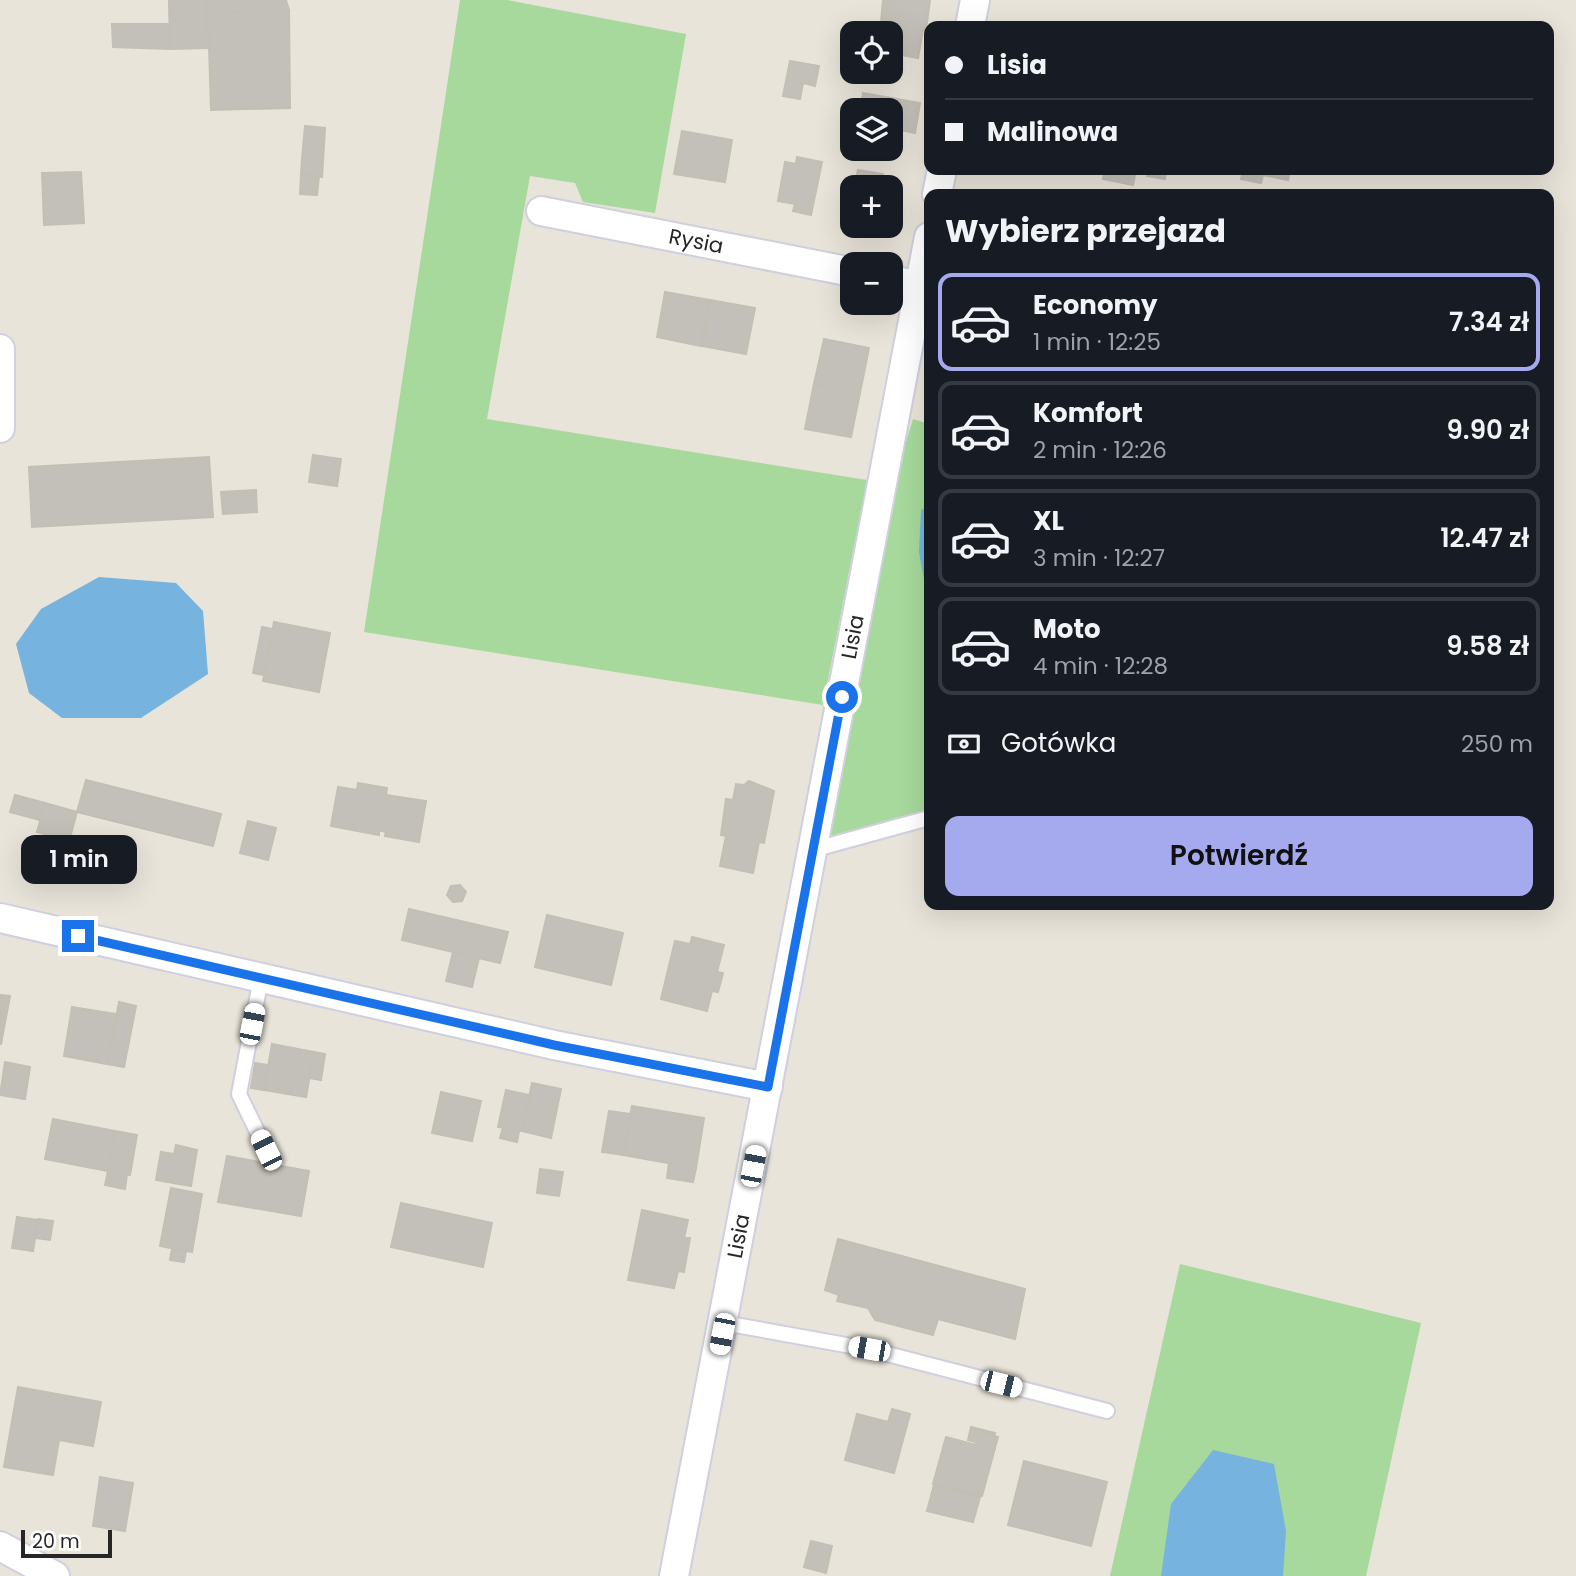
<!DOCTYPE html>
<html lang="pl">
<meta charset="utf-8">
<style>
:root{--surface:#171b24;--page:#20242c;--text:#f1f3f6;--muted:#9ea1a6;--line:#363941;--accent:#a5a9ee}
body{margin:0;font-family:Poppins,sans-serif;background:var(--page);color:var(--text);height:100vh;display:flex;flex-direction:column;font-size:26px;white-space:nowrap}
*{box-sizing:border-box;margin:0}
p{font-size:23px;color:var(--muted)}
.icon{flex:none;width:38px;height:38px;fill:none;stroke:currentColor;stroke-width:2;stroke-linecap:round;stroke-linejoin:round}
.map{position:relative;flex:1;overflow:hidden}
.sheet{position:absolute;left:924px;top:189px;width:630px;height:721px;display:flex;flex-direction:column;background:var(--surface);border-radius:14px;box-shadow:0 7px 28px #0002}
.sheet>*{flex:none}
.top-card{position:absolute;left:924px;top:21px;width:630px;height:154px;border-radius:14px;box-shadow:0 7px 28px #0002;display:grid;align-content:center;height:154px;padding:0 21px;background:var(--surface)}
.controls{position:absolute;left:840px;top:21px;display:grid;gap:14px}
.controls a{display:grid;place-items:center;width:63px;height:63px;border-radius:14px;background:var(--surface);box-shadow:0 7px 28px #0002;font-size:35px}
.scale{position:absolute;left:21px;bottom:18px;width:91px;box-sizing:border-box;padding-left:7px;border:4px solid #262626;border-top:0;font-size:19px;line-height:24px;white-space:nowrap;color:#262626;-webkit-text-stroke:5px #fff;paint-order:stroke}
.end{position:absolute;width:32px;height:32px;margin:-16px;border:9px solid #1a73e8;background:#fff;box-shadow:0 0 0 4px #fff}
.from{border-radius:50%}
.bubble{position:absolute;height:49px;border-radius:14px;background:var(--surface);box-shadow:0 7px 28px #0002;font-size:23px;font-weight:600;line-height:49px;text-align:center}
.car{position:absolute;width:21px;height:42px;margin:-21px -10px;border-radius:9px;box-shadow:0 0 5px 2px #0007;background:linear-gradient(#fff 24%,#345 0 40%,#fff 0 76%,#345 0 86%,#fff 0)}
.top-card b{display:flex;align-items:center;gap:24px;height:66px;font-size:26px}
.top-card b+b{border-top:2px solid var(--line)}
.top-card i{width:18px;height:18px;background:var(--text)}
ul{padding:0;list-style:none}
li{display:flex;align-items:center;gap:21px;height:98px;margin:0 14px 10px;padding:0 7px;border:4px solid var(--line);border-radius:14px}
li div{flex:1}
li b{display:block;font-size:26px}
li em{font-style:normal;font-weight:600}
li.selected{border-color:var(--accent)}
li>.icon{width:63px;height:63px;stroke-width:1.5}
h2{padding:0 21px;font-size:32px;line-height:84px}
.pay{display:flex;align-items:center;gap:18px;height:77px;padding:0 21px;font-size:26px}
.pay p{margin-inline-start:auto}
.primary-button{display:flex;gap:14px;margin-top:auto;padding:14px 21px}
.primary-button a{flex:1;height:80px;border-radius:14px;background:var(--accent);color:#111;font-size:28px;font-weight:600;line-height:80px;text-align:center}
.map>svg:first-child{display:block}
.green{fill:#a6d99b}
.water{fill:#76b3df}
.building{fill:#c3c0b9;stroke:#c2bfb3;stroke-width:2}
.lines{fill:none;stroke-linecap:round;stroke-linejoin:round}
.lane-casing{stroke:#cfcfde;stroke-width:18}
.street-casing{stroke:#cfcfde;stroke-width:32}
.lane{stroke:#fff;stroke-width:14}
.street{stroke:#fff;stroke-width:28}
.route{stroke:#1a73e8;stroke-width:9}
.labels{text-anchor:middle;stroke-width:6;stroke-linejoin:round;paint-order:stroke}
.street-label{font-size:21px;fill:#262626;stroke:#fff}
</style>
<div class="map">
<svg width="1576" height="1576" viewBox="0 0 1576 1576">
<rect width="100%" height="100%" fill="#e8e4d9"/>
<g class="green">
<path d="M 460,0 L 507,0 L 686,34 L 655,213 L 583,202 L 575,183 L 530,176 L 487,419 L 867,480 L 823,705 L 364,632 Z"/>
<path d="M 913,419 L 929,424 L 929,809 L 824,840 L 893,483 Z"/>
<path d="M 1180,1264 L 1421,1323 L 1366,1576 L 1110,1576 Z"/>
</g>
<g class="water">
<path d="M 929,506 L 929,607 L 919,552 L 921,510 Z"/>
<path d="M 99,577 L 176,583 L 203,611 L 208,674 L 141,718 L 62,718 L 29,693 L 16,644 L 41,609 Z"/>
<path d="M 1213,1450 L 1274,1464 L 1286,1531 L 1283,1576 L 1161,1576 L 1171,1504 Z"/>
</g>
<g class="building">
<path d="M 169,0 L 207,0 L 209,48 L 170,49 Z"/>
<path d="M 207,0 L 286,0 L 289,10 L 208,13 Z"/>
<path d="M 883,0 L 930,0 L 926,30 L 923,30 L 918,58 L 891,53 L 891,33 L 880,33 Z"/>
<path d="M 289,10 L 290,108 L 211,110 L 208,13 Z"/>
<path d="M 112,24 L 169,24 L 170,49 L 113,47 Z"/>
<path d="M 790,61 L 819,66 L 815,86 L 803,83 L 800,99 L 783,96 Z"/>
<path d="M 863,93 L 920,103 L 915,133 L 891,128 L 891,110 L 860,110 Z"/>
<path d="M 305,126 L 325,128 L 323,161 L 302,159 Z"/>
<path d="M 682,131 L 732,140 L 725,182 L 674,174 Z"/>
<path d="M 797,157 L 822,162 L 811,215 L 793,211 L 795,204 L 778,201 L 785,162 L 796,164 Z"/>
<path d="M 302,159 L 323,161 L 322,177 L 301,175 Z"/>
<path d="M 858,170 L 883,174 L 882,182 L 892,184 L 891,188 L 854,187 Z"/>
<path d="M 1105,170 L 1136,170 L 1133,185 L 1103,179 Z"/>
<path d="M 1138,170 L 1166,170 L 1165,179 L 1147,176 L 1148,172 Z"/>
<path d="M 1237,170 L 1290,170 L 1288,180 L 1263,175 L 1261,183 L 1241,179 L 1243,171 Z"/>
<path d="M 81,172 L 84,223 L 44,225 L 42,173 Z"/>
<path d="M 301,175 L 319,176 L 317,195 L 300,194 Z"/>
<path d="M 665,292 L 710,300 L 701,346 L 657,337 Z"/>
<path d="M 710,300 L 755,308 L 746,354 L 702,346 Z"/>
<path d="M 824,339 L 869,348 L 860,393 L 814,384 Z"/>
<path d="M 814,384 L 860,393 L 851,437 L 805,429 Z"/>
<path d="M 313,455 L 341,459 L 337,486 L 309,482 Z"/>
<path d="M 209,457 L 213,517 L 32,527 L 29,467 Z"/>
<path d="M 256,490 L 257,512 L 223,514 L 221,492 Z"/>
<path d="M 274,622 L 330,633 L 319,692 L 263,681 Z"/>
<path d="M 262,627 L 273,629 L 264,675 L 253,673 Z"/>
<path d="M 86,780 L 221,814 L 213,846 L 77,812 Z"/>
<path d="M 749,781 L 774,791 L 764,843 L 759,842 L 753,873 L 720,866 L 726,836 L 721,835 L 726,799 L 733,800 L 736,784 L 744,785 Z"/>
<path d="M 358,783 L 387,788 L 386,795 L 426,801 L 419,842 L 385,836 L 386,832 L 379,830 L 379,835 L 331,826 L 338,787 L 357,790 Z"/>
<path d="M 15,795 L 45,803 L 40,820 L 10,812 Z"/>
<path d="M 45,803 L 77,812 L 69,841 L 37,832 Z"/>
<path d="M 248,821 L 276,828 L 268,860 L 240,853 Z"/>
<path d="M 460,885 L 466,892 L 462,901 L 453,902 L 447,895 L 451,886 Z"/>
<path d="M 409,909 L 508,932 L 500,963 L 402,940 Z"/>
<path d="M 547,915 L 623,933 L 611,985 L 535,967 Z"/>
<path d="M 692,937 L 724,945 L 717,972 L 723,973 L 718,992 L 712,991 L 707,1011 L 661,999 L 675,941 L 690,944 Z"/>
<path d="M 453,952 L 479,958 L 472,987 L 446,981 Z"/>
<path d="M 0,995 L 10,996 L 1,1044 L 0,1044 Z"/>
<path d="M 119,1002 L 136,1006 L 124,1067 L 107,1064 Z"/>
<path d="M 72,1007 L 116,1014 L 107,1064 L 64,1056 Z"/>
<path d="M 272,1044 L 314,1052 L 306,1097 L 264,1090 Z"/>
<path d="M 314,1052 L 325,1054 L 321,1080 L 309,1078 Z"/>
<path d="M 5,1062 L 30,1067 L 25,1099 L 0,1095 Z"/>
<path d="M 255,1063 L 268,1065 L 264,1090 L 251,1088 Z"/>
<path d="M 532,1083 L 561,1089 L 551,1138 L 522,1131 Z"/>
<path d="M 506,1090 L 529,1095 L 522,1131 L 498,1127 Z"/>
<path d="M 441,1092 L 481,1101 L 472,1141 L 432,1133 Z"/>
<path d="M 632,1106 L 704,1118 L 696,1168 L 623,1155 Z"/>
<path d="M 609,1111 L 631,1114 L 623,1155 L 602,1152 Z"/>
<path d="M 53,1119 L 115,1131 L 108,1171 L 45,1159 Z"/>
<path d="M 503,1127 L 519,1131 L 517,1142 L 500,1138 Z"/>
<path d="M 115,1131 L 137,1135 L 130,1175 L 108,1171 Z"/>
<path d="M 176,1145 L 197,1150 L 191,1186 L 156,1180 L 161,1152 L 174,1154 Z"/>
<path d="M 227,1156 L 309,1171 L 301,1216 L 218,1202 Z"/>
<path d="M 669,1163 L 696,1168 L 693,1182 L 667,1178 Z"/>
<path d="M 540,1169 L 563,1172 L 559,1196 L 537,1193 Z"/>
<path d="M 108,1171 L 127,1174 L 125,1189 L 105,1185 Z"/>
<path d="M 171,1188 L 202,1194 L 192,1252 L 160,1246 Z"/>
<path d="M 401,1203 L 492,1223 L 483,1267 L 391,1247 Z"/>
<path d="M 642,1210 L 688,1220 L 684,1238 L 690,1238 L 684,1272 L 678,1271 L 674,1288 L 628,1280 Z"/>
<path d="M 17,1217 L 38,1220 L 33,1251 L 12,1248 Z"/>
<path d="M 38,1219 L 53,1221 L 50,1240 L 35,1238 Z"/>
<path d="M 838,1239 L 1025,1289 L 1015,1339 L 938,1319 L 933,1335 L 875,1320 L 868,1308 L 837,1301 L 839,1295 L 825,1290 Z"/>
<path d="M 172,1249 L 186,1251 L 184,1262 L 170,1260 Z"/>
<path d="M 18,1387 L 101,1402 L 93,1446 L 59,1440 L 53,1475 L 4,1467 Z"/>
<path d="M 892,1409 L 910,1414 L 894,1473 L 845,1460 L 857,1414 L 888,1422 Z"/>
<path d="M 971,1427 L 995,1433 L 991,1446 L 968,1440 Z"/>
<path d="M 980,1432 L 998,1437 L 982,1496 L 933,1484 L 946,1437 L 976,1445 Z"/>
<path d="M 1024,1461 L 1107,1482 L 1091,1546 L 1008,1525 Z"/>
<path d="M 100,1477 L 133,1483 L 125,1531 L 93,1526 Z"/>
<path d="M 934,1485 L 980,1497 L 973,1522 L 927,1511 Z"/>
<path d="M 811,1541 L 832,1546 L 826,1573 L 804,1567 Z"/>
</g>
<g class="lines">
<defs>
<g id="lane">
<path d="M 812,850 L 929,818"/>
<path d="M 261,978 L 239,1094 L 266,1150"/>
<path d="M 724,1323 L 868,1349 L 1107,1411"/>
</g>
<g id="street">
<path d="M 970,26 L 975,0"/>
<path d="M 937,194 L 942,170"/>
<path id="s1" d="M 541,211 L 852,272"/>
<path d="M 891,280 L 920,286"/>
<path d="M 0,349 L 0,428"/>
<path d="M 0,918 L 554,1045 L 768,1087"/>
<path d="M 0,1546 L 55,1576"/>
<path id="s2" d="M 674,1576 L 929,237"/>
</g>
</defs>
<use href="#lane" class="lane-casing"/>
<use href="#street" class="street-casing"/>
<use href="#lane" class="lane"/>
<use href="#street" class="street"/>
</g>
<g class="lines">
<path class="route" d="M 78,936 L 554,1045 L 768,1087 L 842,697"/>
</g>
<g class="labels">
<g class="street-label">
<text dy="7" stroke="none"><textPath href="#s1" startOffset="158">Rysia</textPath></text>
<text dy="7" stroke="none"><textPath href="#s2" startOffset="956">Lisia</textPath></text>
<text dy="7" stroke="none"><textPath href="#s2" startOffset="346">Lisia</textPath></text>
</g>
</g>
</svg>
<div class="controls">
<a><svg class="icon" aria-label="locate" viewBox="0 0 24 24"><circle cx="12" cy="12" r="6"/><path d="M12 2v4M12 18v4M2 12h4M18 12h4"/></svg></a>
<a><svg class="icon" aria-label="layers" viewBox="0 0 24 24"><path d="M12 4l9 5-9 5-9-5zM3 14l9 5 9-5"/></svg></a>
<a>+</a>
<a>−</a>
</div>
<div class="scale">20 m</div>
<i class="end from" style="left:842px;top:697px"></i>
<i class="end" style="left:78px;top:936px"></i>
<div class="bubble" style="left:21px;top:835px;width:116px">1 min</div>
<i class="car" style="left:252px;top:1024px;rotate:11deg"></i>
<i class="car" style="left:266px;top:1150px;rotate:334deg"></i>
<i class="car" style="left:753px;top:1166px;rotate:11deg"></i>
<i class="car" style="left:722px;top:1334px;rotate:191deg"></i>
<i class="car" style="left:869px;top:1349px;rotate:280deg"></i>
<i class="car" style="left:1001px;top:1384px;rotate:104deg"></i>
<div class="top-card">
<b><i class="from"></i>Lisia</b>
<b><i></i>Malinowa</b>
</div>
<section class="sheet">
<h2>Wybierz przejazd</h2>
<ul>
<li class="selected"><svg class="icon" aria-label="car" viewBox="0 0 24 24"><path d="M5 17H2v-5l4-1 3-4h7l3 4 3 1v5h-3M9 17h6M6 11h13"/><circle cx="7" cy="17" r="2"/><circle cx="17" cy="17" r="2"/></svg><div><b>Economy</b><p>1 min · 12:25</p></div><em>7.34 zł</em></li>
<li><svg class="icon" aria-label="car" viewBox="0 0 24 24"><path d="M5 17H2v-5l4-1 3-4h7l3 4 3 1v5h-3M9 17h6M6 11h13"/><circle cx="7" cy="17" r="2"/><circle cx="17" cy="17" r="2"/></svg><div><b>Komfort</b><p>2 min · 12:26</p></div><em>9.90 zł</em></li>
<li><svg class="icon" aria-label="car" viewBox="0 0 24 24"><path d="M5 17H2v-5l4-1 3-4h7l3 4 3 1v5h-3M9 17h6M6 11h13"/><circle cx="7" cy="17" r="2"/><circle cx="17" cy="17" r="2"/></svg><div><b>XL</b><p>3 min · 12:27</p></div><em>12.47 zł</em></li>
<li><svg class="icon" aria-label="car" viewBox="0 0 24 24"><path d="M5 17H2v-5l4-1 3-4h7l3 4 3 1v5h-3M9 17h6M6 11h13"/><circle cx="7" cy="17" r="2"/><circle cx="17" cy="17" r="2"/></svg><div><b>Moto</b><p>4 min · 12:28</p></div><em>9.58 zł</em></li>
</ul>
<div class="pay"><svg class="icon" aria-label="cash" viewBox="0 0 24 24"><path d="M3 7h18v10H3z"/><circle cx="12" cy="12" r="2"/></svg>Gotówka<p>250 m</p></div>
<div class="primary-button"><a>Potwierdź</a></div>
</section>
</div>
